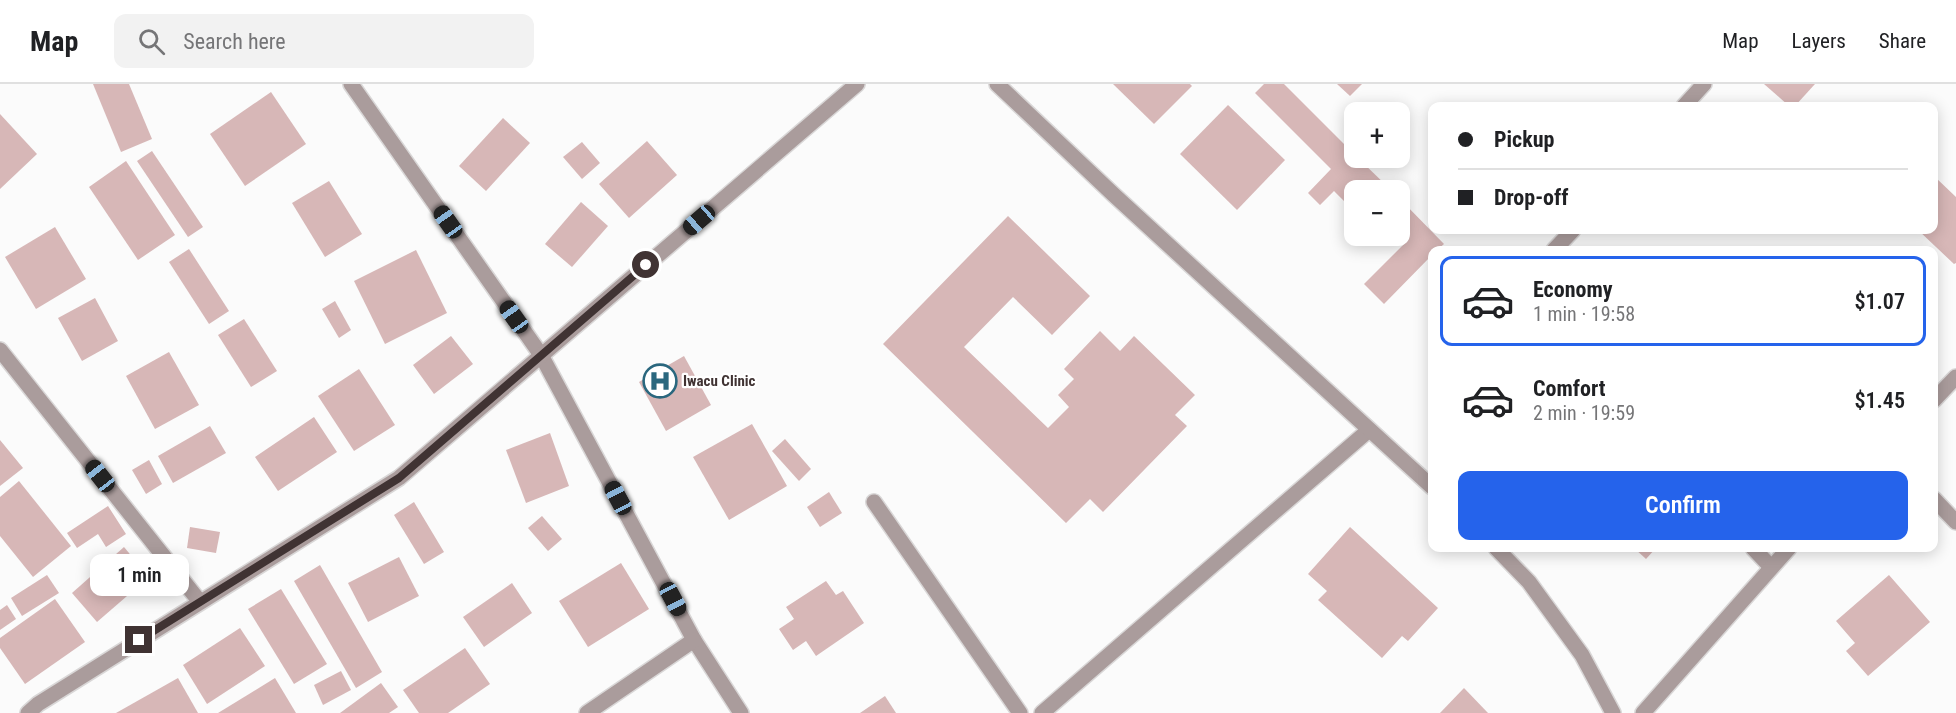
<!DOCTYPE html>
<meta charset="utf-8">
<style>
:root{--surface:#fff;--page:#f2f2f2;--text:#202124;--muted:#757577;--line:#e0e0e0;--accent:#2563eb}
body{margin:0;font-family:"Roboto Condensed",sans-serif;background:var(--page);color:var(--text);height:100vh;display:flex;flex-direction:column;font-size:22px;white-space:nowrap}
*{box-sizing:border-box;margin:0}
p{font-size:20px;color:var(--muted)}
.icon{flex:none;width:33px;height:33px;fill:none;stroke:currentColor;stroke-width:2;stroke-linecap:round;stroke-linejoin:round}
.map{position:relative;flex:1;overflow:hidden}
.side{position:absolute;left:1428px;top:162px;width:510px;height:306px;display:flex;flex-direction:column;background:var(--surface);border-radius:12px;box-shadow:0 3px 15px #0003}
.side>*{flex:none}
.guide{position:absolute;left:1428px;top:18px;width:510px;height:132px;border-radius:12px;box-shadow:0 3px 15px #0003;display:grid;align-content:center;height:132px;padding:0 30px;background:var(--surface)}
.fabs{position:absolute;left:1344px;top:18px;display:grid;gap:12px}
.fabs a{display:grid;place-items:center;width:66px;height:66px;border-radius:12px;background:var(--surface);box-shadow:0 3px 15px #0003;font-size:30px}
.end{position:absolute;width:27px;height:27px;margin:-14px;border:8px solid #403333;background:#fff;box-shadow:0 0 0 3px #fff}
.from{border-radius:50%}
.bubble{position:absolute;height:42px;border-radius:12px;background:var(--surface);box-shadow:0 3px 15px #0003;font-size:20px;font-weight:600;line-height:42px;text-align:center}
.car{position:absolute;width:18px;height:36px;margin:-18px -9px;border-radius:8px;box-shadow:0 0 4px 2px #0007;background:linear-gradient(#222 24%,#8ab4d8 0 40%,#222 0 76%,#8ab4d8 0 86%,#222 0)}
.guide b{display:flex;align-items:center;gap:21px;height:57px;font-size:22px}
.guide b+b{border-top:2px solid var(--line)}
.guide i{width:15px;height:15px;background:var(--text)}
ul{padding:10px 0 0;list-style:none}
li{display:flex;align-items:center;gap:18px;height:90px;margin:0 12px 9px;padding:0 18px;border:3px solid transparent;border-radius:12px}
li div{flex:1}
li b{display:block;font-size:22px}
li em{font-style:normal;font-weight:600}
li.current{border-color:var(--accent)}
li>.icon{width:54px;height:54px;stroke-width:1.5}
.primary-button{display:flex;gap:12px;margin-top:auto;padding:12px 30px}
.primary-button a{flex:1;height:69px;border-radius:12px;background:var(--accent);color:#fff;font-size:24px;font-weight:600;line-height:69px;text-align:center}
header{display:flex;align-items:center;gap:36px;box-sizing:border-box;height:84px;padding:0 30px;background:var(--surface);border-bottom:2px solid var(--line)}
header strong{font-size:28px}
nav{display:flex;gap:33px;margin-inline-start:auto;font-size:21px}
.search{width:420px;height:54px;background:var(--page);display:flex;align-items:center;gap:15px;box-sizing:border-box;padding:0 21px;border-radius:12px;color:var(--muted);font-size:22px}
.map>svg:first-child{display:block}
.building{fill:#d7b7b7}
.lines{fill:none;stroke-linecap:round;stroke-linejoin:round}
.service-casing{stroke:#d9d7d7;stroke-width:18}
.minor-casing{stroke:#d9d7d7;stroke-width:18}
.tertiary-casing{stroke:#d9d7d7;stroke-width:18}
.service{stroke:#aa9c9c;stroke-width:15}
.minor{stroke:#aa9c9c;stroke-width:15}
.tertiary{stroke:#aa9c9c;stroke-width:15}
.route{stroke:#403333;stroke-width:8}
.labels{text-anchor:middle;stroke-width:4.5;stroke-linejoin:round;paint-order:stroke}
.poi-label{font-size:15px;font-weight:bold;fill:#403333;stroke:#fff;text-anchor:start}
</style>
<header>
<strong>Map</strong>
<div class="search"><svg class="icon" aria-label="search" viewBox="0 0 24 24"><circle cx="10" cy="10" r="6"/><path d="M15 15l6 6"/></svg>Search here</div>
<nav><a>Map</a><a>Layers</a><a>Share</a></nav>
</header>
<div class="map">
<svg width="1956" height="629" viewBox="0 0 1956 629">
<rect width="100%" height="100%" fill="#fbfbfb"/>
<g class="building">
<path d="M 93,0 L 129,0 L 152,55 L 121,68 Z"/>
<path d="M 1113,0 L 1190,0 L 1192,2 L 1154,40 Z"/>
<path d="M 1264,0 L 1284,0 L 1354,70 L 1354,74 L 1358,74 L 1391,106 L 1354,106 L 1345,118 L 1334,107 L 1320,121 L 1308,109 L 1331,85 L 1255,9 Z"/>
<path d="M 1337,0 L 1362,0 L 1350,12 Z"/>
<path d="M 1764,0 L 1815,0 L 1795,22 L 1789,22 Z"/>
<path d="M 271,8 L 306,60 L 245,102 L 210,50 Z"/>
<path d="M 1228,21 L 1285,76 L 1237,126 L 1180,70 Z"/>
<path d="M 0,30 L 37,70 L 0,105 Z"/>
<path d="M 503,34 L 530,59 L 486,107 L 459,82 Z"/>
<path d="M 647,57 L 677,91 L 629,134 L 599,100 Z"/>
<path d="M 582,58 L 600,79 L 582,95 L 563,73 Z"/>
<path d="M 152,67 L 203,143 L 188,153 L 137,77 Z"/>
<path d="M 126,77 L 175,151 L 138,176 L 89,103 Z"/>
<path d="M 1935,93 L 1956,113 L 1956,179 L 1954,180 L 1918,146 L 1934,146 L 1934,95 Z"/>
<path d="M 329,97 L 362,150 L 325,173 L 292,119 Z"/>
<path d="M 1400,115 L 1444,160 L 1437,166 L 1432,166 L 1432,171 L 1384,220 L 1364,200 L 1404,160 L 1396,152 L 1400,152 Z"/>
<path d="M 581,118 L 608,142 L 572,183 L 545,160 Z"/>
<path d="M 1008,132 L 1090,212 L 1052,251 L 1013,213 L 964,263 L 1048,344 L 1069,323 L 1058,311 L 1074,295 L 1064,285 L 1100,247 L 1120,267 L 1134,252 L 1195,311 L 1175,331 L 1187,342 L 1103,428 L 1090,415 L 1066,439 L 883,260 Z"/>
<path d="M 55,143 L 86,195 L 36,225 L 5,173 Z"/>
<path d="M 189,165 L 229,227 L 209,240 L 169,178 Z"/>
<path d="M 416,166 L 447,229 L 385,260 L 354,197 Z"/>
<path d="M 95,214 L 118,257 L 82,277 L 58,234 Z"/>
<path d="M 335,217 L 351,246 L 339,254 L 322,225 Z"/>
<path d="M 244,235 L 277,287 L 251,303 L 218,251 Z"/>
<path d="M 451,252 L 473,280 L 434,310 L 413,281 Z"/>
<path d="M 169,268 L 199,321 L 155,345 L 126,292 Z"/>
<path d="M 684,272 L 711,321 L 666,347 L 639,298 Z"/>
<path d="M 359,285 L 395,341 L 354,367 L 318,312 Z"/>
<path d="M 314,333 L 337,368 L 278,407 L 255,373 Z"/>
<path d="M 752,340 L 787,402 L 729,436 L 693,373 Z"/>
<path d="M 210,342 L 226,369 L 173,399 L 158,372 Z"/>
<path d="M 550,349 L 569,402 L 526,419 L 506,366 Z"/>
<path d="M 785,355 L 811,385 L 799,397 L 772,367 Z"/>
<path d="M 0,356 L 23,384 L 0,402 Z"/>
<path d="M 149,376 L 162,400 L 146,410 L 132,386 Z"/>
<path d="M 19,397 L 71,462 L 33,493 L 0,452 L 0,413 Z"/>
<path d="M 829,408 L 842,429 L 820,443 L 807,423 Z"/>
<path d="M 414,418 L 444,468 L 424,480 L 394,431 Z"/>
<path d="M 108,422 L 126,450 L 106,463 L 98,450 L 77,464 L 67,449 Z"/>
<path d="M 542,432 L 562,455 L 548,467 L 528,444 Z"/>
<path d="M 190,443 L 220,448 L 216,469 L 187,464 Z"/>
<path d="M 1350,443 L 1438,524 L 1408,557 L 1402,552 L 1382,574 L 1318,516 L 1327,507 L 1308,490 Z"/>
<path d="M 124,463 L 149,493 L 97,538 L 72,509 Z"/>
<path d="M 1634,464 L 1656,464 L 1646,475 Z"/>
<path d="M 399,473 L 419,512 L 368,538 L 348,499 Z"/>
<path d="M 621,479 L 649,525 L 588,563 L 559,517 Z"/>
<path d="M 320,481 L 382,588 L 356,604 L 294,497 Z"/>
<path d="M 47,491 L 59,509 L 22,532 L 11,514 Z"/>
<path d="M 1889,491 L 1930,538 L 1868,592 L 1846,567 L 1855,559 L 1836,537 Z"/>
<path d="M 826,497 L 836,511 L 843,507 L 864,539 L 816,572 L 806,557 L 793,566 L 779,545 L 794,535 L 786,523 Z"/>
<path d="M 512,499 L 532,529 L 484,563 L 463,533 Z"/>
<path d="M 281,505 L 327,580 L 294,600 L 248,525 Z"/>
<path d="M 55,515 L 85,558 L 25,600 L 0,564 L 0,554 Z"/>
<path d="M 7,521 L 16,535 L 0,546 L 0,526 Z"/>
<path d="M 240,544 L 265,582 L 207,620 L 183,581 Z"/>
<path d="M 465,564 L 490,600 L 448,629 L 419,629 L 403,606 Z"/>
<path d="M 341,587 L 351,606 L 323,621 L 314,601 Z"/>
<path d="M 178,594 L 198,629 L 116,629 Z"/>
<path d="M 275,594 L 296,629 L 218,629 Z"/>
<path d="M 381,599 L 398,623 L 389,629 L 340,629 Z"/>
<path d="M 1464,604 L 1488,629 L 1440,629 Z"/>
<path d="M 885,612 L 896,629 L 860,629 Z"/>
</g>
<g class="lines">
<defs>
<path id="service" d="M 874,418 L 1020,629"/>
<g id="minor">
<path d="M 351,0 L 541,271 L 694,556 L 741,629"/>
<path d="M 1684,22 L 1704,0"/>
<path d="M 1554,166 L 1573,146"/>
<path d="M 0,266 L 200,518"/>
<path d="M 1934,316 L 1956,293"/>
<path d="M 1934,415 L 1956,438"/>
<path d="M 1753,464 L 1770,482"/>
<path d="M 28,629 L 38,620 L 399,394 L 857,0"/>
<path d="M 587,629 L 694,556"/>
<path d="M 1042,629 L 1369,346"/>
<path d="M 1643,629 L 1789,464"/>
</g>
<g id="tertiary">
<path d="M 997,0 L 1114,111 L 1432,403"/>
<path d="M 1496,464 L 1529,498 L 1582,571 L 1613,629"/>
</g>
</defs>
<use href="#service" class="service-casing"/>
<use href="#minor" class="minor-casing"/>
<use href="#tertiary" class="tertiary-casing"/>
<use href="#service" class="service"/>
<use href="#minor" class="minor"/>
<use href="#tertiary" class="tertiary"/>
</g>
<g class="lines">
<path class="route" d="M 139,556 L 399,394 L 646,181"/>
</g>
<defs>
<symbol id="hospital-ring" viewBox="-11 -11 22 22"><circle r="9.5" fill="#fff" stroke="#2a677e" stroke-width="1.5"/><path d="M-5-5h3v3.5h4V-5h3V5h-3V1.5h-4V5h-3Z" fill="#2a677e"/></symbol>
</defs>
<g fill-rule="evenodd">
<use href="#hospital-ring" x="641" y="278" width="38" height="38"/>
</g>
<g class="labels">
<g class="poi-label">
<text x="683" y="302">Iwacu Clinic</text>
</g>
</g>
</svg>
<div class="fabs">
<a>+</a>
<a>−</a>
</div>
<i class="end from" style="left:646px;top:181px"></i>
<i class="end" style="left:139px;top:556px"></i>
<div class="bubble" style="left:90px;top:470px;width:99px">1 min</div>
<i class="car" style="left:699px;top:136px;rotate:229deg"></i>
<i class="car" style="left:448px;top:138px;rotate:325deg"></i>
<i class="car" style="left:514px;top:233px;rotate:325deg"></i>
<i class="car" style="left:100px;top:392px;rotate:322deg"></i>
<i class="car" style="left:618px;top:414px;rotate:332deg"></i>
<i class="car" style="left:673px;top:515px;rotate:152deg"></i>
<div class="guide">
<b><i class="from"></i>Pickup</b>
<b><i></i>Drop-off</b>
</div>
<section class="side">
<ul>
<li class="current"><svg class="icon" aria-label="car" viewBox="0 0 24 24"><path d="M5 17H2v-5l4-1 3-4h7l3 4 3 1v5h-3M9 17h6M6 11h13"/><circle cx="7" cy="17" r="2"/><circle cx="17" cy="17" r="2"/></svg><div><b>Economy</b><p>1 min · 19:58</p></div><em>$1.07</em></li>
<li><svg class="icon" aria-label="car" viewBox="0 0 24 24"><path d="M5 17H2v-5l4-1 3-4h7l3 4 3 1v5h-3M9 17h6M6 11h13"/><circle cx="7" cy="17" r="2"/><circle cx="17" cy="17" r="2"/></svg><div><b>Comfort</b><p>2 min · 19:59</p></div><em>$1.45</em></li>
</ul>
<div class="primary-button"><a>Confirm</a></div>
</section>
</div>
